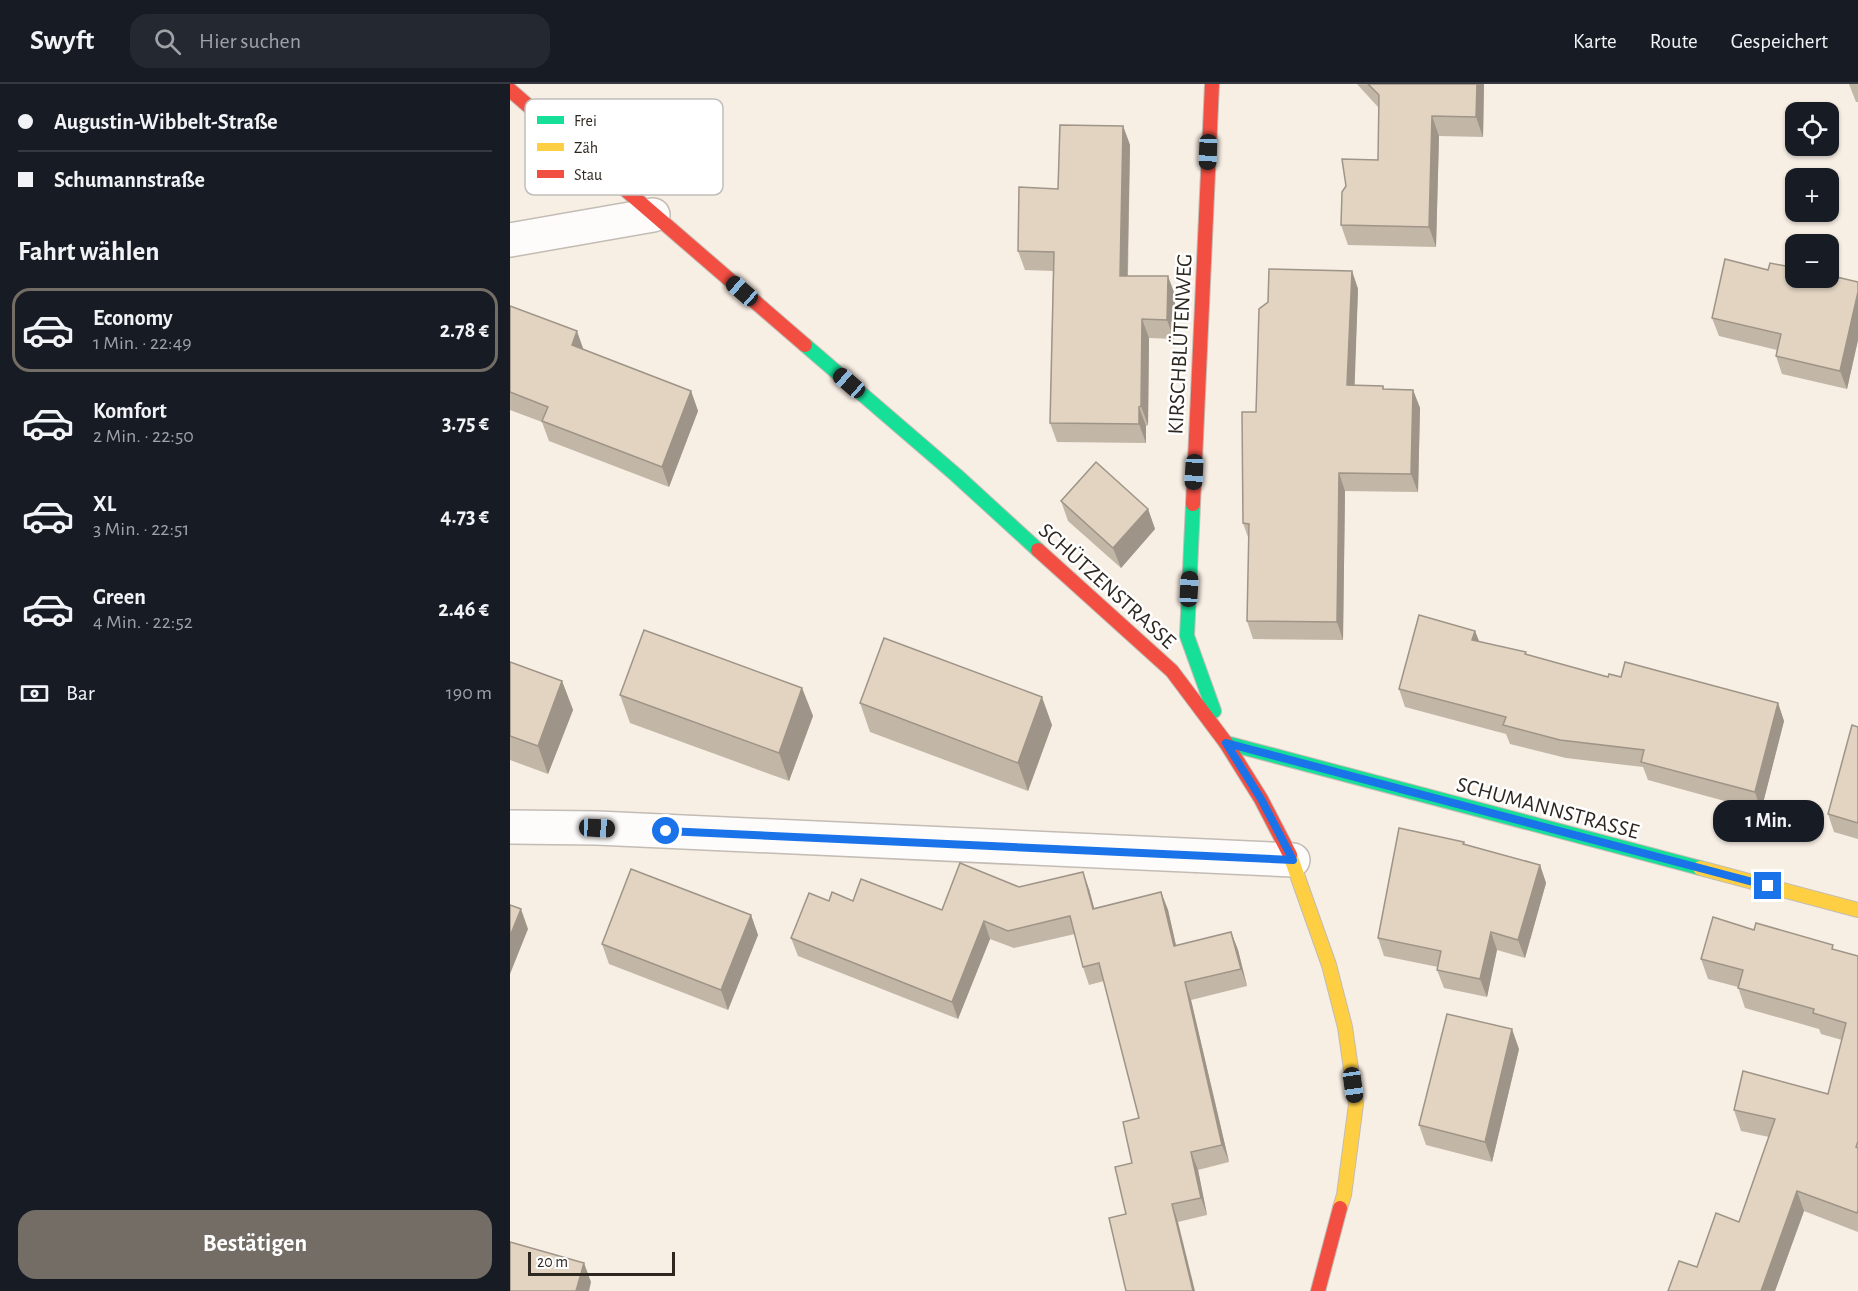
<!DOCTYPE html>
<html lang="de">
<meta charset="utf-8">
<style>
:root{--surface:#171b24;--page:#242831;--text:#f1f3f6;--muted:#9ea1a6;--line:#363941;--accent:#746d65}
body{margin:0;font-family:"Alegreya Sans",sans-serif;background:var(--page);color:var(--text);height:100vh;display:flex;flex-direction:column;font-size:22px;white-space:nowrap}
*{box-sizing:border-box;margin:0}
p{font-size:20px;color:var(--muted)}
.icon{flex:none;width:33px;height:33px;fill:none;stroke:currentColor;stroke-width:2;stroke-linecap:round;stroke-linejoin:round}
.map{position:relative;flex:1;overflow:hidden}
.drawer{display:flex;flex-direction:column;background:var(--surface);width:510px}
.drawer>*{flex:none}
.guide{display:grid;align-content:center;height:132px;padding:0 18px;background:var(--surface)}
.fabs{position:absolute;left:1275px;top:18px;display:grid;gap:12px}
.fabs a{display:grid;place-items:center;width:54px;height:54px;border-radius:12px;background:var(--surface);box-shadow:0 2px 4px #0004;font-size:30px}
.scale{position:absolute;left:18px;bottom:15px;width:147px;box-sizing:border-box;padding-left:6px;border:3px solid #2d2720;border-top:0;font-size:16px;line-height:21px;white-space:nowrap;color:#2d2720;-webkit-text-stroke:4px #fff;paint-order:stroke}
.end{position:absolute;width:27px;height:27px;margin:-14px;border:8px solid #1a73e8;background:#fff;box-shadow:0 0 0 3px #fff}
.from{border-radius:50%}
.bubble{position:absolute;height:42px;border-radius:18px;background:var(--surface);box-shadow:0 2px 4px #0004;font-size:20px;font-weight:700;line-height:42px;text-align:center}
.car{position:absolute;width:18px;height:36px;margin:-18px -9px;border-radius:8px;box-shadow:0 0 4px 2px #0007;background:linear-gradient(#222 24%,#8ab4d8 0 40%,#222 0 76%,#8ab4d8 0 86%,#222 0)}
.guide b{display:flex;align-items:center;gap:21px;height:57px;font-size:22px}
.guide b+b{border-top:2px solid var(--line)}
.guide i{width:15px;height:15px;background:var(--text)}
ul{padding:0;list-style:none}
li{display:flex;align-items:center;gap:18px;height:84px;margin:0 12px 9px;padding:0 6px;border:3px solid transparent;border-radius:18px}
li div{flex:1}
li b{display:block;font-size:22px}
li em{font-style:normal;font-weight:700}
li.on{border-color:var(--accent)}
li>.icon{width:54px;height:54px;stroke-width:1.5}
h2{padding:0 18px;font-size:27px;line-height:72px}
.pay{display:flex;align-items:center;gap:15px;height:66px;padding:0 18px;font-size:22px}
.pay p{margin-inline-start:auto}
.cta{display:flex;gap:12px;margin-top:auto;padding:12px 18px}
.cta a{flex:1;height:69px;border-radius:18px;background:var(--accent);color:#fff;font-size:24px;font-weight:700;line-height:69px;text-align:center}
header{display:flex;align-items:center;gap:36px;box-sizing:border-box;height:84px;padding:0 30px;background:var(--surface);border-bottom:2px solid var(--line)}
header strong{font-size:28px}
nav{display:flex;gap:33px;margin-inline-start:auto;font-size:21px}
.search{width:420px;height:54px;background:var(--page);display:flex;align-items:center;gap:15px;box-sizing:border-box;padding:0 21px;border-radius:18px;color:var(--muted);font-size:22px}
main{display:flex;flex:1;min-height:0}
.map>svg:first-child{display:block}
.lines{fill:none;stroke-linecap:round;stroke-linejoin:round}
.street-casing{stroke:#c3bcb4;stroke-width:36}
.fast-casing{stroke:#c3bcb4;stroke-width:16}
.slow-casing{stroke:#c3bcb4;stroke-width:16}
.jam-casing{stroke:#c3bcb4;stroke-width:16}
.street{stroke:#fefcfb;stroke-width:33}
.fast{stroke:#16e098;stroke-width:14}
.slow{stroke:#ffcf43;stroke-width:14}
.jam{stroke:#f24e42;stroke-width:14}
.wall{fill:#c2b6a6}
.shaded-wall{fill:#9e9487}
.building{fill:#e2d4c1;stroke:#9e9487;stroke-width:1.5}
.route{stroke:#1a73e8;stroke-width:8}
.labels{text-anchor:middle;stroke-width:5;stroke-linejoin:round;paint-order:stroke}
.street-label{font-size:22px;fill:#2d2720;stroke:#fff}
.key{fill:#fff;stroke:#c0bebc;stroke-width:1.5}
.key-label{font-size:16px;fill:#2d2720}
</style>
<header>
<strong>Swyft</strong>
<div class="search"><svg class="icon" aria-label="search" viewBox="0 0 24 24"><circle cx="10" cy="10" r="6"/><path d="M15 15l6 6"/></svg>Hier suchen</div>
<nav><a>Karte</a><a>Route</a><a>Gespeichert</a></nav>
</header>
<main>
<section class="drawer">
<div class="guide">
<b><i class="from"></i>Augustin-Wibbelt-Straße</b>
<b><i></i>Schumannstraße</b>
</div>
<h2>Fahrt wählen</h2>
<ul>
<li class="on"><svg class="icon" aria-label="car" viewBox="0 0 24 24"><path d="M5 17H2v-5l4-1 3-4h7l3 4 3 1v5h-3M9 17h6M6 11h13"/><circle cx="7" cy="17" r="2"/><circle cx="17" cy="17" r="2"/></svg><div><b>Economy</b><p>1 Min. · 22:49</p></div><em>2.78 €</em></li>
<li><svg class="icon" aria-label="car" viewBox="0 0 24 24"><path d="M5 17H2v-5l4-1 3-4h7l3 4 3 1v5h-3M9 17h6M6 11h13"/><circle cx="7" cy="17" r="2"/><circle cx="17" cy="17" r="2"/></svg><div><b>Komfort</b><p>2 Min. · 22:50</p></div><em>3.75 €</em></li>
<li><svg class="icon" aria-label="car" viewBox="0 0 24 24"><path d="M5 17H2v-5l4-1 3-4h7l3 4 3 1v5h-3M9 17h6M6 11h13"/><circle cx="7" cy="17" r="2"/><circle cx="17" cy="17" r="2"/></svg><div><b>XL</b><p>3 Min. · 22:51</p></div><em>4.73 €</em></li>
<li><svg class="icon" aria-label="car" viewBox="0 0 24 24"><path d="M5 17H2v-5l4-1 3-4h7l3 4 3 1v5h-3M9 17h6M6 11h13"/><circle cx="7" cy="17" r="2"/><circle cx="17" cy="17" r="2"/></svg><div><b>Green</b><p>4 Min. · 22:52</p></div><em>2.46 €</em></li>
</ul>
<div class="pay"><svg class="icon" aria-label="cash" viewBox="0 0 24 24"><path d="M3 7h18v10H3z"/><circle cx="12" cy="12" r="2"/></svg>Bar<p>190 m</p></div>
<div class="cta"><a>Bestätigen</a></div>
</section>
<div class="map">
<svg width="1348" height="1207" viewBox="0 0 1348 1207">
<rect width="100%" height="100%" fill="#f7eee4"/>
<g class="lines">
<defs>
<g id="street">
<path d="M 0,156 L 143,131"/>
<path d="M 0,743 L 87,744 L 783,776"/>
</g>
<g id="fast">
<path d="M 295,261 L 446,391 L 528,466"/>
<path d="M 683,420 L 677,552 L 704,627"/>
<path d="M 716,659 L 1190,784"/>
</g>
<g id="slow">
<path d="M 780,771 L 819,881 L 835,943 L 846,1020 L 834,1111 L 830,1124"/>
<path d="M 1190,784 L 1348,826"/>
</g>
<g id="jam">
<path d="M 0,6 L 295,261"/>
<path d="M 683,420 L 702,0"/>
<path d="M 528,466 L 662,587 L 716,659 L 751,715 L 780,771"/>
<path d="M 808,1207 L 830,1124"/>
</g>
</defs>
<use href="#street" class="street-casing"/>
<use href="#fast" class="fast-casing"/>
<use href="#slow" class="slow-casing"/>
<use href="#jam" class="jam-casing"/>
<use href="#street" class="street"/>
<use href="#fast" class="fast"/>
<use href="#slow" class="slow"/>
<use href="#jam" class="jam"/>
</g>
<g class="wall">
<path d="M 847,0 L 974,0 L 973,53 L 929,52 L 926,163 L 838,161 L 831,141 L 868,76 L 868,23 Z"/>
<path d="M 1339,0 L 1348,0 L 1348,18 L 1346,18 Z"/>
<path d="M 613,42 L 620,61 L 618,192 L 665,211 L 664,255 L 639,254 L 638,341 L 636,342 L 636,359 L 547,358 L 540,339 L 543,187 L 515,186 L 508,167 L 548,105 Z"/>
<path d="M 1258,186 L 1348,198 L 1348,256 L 1337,305 L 1272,290 L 1266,272 L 1267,266 L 1209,252 L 1202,234 Z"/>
<path d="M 842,187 L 848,205 L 844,301 L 873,302 L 874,305 L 903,306 L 910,324 L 908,408 L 835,407 L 833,556 L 743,555 L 737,537 L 739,456 L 733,439 L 746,328 Z"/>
<path d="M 0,222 L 73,265 L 181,307 L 188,327 L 159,403 L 39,357 L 32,338 L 0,326 Z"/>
<path d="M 551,417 L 638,425 L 645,445 L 611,484 L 558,437 Z"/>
<path d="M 965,547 L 969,557 L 1098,593 L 1111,593 L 1268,619 L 1274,637 L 1251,727 L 1138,696 L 1133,683 L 1056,674 L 1000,660 L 996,650 L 895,623 L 889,605 Z"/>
<path d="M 0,578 L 52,597 L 63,626 L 38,690 L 0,676 Z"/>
<path d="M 292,604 L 303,632 L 279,697 L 120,639 L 110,611 Z"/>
<path d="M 350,619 L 542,641 L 518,707 L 360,648 Z"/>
<path d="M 1348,643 L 1348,755 L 1324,748 L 1318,730 Z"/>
<path d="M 954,758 L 955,760 L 1030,781 L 1036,799 L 1015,874 L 987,866 L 977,913 L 934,904 L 927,886 L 928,883 L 874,872 L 868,854 Z"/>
<path d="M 509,803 L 579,805 L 584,824 L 651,808 L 658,826 L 666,862 L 721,848 L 728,866 L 737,902 L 681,916 L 719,1078 L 688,1086 L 697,1131 L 668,1138 L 616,1130 L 622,1079 L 629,1034 L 594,897 L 579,901 L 573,883 L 565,850 L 504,864 L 480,855 L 448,935 L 288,872 L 281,854 L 319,817 L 343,817 L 432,826 Z"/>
<path d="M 241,831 L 248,851 L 218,926 L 99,880 L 92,860 Z"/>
<path d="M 1244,846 L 1348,872 L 1348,1148 L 1294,1127 L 1265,1207 L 1158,1207 L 1187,1183 L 1229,1138 L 1259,1053 L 1231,1047 L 1224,1026 L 1318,1010 L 1332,956 L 1311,950 L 1309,945 L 1235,924 L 1228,903 L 1198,895 L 1191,875 Z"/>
<path d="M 1009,965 L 982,1078 L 916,1061 L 909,1041 Z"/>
</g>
<g class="shaded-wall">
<path d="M 967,0 L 974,0 L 973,53 L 966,33 Z"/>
<path d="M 922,32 L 929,52 L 926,163 L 919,143 Z"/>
<path d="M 613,42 L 620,61 L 617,211 L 610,192 Z"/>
<path d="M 842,187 L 848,205 L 844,319 L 837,301 Z"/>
<path d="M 658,192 L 665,211 L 664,255 L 657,236 Z"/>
<path d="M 1348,208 L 1348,256 L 1337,305 L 1330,287 Z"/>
<path d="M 632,235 L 639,254 L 638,341 L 631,322 Z"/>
<path d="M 67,247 L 74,267 L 62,261 Z"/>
<path d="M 903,306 L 910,324 L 908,408 L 901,390 Z"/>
<path d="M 181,307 L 188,327 L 159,403 L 152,383 Z"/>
<path d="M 629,323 L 636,342 L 636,359 L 629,340 Z"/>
<path d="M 829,389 L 835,407 L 833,556 L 827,538 Z"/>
<path d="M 638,425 L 645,445 L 611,484 L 603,464 Z"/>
<path d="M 965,547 L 972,565 L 962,556 Z"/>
<path d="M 52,597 L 63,626 L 38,690 L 28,662 Z"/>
<path d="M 292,604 L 303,632 L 279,697 L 269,669 Z"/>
<path d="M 532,613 L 542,641 L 518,707 L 508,679 Z"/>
<path d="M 1268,619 L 1274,637 L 1251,727 L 1245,708 Z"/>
<path d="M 1030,781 L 1036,799 L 1015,874 L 1008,856 Z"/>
<path d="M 573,788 L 579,805 L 589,842 L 583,825 Z"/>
<path d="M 651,808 L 658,826 L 670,879 L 664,862 Z"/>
<path d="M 11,825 L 18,845 L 0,890 L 0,852 Z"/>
<path d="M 241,831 L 248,851 L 218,926 L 211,906 Z"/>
<path d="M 474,837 L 480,855 L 448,935 L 442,918 Z"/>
<path d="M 721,848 L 728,866 L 737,902 L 731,885 Z"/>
<path d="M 981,848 L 987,866 L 977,913 L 970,895 Z"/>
<path d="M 675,898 L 681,916 L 719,1078 L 712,1061 Z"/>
<path d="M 1002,945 L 1009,965 L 982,1078 L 975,1058 Z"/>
<path d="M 681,1068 L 688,1086 L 697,1131 L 691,1114 Z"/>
<path d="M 1287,1107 L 1294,1127 L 1265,1207 L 1251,1207 Z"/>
<path d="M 662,1120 L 668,1138 L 685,1207 L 683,1207 Z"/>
<path d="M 74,1179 L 81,1198 L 79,1207 L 66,1207 Z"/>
</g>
<g class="building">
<path d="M 858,0 L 967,0 L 966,33 L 922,32 L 919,143 L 831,141 L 832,108 L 836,102 L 832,75 L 868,76 L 869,11 Z"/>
<path d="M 550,41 L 613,42 L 610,192 L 658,192 L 657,236 L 632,235 L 631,322 L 629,323 L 629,340 L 540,339 L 544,168 L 508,167 L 509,103 L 548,105 Z"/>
<path d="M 1215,175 L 1258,186 L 1260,179 L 1286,184 L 1286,194 L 1318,194 L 1318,191 L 1348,198 L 1348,208 L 1330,287 L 1266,272 L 1271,250 L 1202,234 Z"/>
<path d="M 759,185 L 842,187 L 837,301 L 873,302 L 873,305 L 903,306 L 901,390 L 829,389 L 827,538 L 737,537 L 739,440 L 733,439 L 732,328 L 746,328 L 749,225 L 758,218 Z"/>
<path d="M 0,222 L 67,247 L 62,261 L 181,307 L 152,383 L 32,337 L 38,323 L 0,308 Z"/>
<path d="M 586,378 L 638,425 L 603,464 L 551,417 Z"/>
<path d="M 909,531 L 965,547 L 962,556 L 1016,568 L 1015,570 L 1098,593 L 1099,590 L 1111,593 L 1115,578 L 1268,619 L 1245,708 L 1131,678 L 1134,666 L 1050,656 L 993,641 L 996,633 L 889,605 Z"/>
<path d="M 134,546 L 292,604 L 269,669 L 110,611 Z"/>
<path d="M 374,554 L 532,613 L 508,679 L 350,619 Z"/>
<path d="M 0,578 L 52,597 L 28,662 L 0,652 Z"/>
<path d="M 1342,641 L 1348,643 L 1348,739 L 1318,730 Z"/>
<path d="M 889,744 L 954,758 L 953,760 L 1030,781 L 1008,856 L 981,848 L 970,895 L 927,886 L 931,867 L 868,854 Z"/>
<path d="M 450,779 L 509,803 L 573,788 L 583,825 L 651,808 L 664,862 L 721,848 L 731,885 L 675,898 L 712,1061 L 681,1068 L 691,1114 L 662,1120 L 683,1207 L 616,1207 L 599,1134 L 616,1130 L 605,1083 L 622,1079 L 613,1038 L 629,1034 L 589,879 L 573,883 L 560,832 L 498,847 L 474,837 L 442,918 L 281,854 L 299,809 L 319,817 L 322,808 L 343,817 L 351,795 L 432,826 Z"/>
<path d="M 121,785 L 241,831 L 211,906 L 92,860 Z"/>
<path d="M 0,821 L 11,825 L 0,852 Z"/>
<path d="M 1203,833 L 1244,846 L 1246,839 L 1323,861 L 1322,865 L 1348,872 L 1348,1057 L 1346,1063 L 1348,1064 L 1348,1126 L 1347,1129 L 1287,1107 L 1251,1207 L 1252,1207 L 1158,1207 L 1169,1177 L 1187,1183 L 1206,1129 L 1229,1138 L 1265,1035 L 1224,1026 L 1233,987 L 1318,1010 L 1336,939 L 1303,929 L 1304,925 L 1228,904 L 1233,886 L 1191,875 Z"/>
<path d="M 937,930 L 1002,945 L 975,1058 L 909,1041 Z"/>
<path d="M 0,1158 L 74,1179 L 66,1207 L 0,1207 Z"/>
</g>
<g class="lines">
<path class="route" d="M 156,747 L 783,776 L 751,715 L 716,659 L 1258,802"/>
</g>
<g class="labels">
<g class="street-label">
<text transform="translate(669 260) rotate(-87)" y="8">KIRSCHBLÜTENWEG</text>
<text transform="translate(598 501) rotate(42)" y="8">SCHÜTZENSTRASSE</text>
<text transform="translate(1038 723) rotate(15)" y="8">SCHUMANNSTRASSE</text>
</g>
</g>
<rect x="15" y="15" width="198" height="96" rx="9" class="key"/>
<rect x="27" y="32" width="27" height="8" fill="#16e098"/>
<rect x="27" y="59" width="27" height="8" fill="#ffcf43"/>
<rect x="27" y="86" width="27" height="8" fill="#f24e42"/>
<g class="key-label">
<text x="64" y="42">Frei</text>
<text x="64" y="69">Zäh</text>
<text x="64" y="96">Stau</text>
</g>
</svg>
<div class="fabs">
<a><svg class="icon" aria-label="locate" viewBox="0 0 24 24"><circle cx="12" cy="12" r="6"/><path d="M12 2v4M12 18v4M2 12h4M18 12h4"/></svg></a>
<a>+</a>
<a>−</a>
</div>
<div class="scale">20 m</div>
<i class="end from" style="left:156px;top:747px"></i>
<i class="end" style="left:1258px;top:802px"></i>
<div class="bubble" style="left:1203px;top:716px;width:111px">1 Min.</div>
<i class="car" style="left:698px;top:68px;rotate:182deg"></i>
<i class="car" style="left:232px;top:207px;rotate:311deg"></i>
<i class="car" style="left:339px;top:299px;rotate:311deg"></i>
<i class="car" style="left:684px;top:388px;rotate:183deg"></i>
<i class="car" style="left:679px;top:505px;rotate:3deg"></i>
<i class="car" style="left:87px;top:744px;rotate:93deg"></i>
<i class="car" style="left:843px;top:1001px;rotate:172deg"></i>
</div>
</main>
